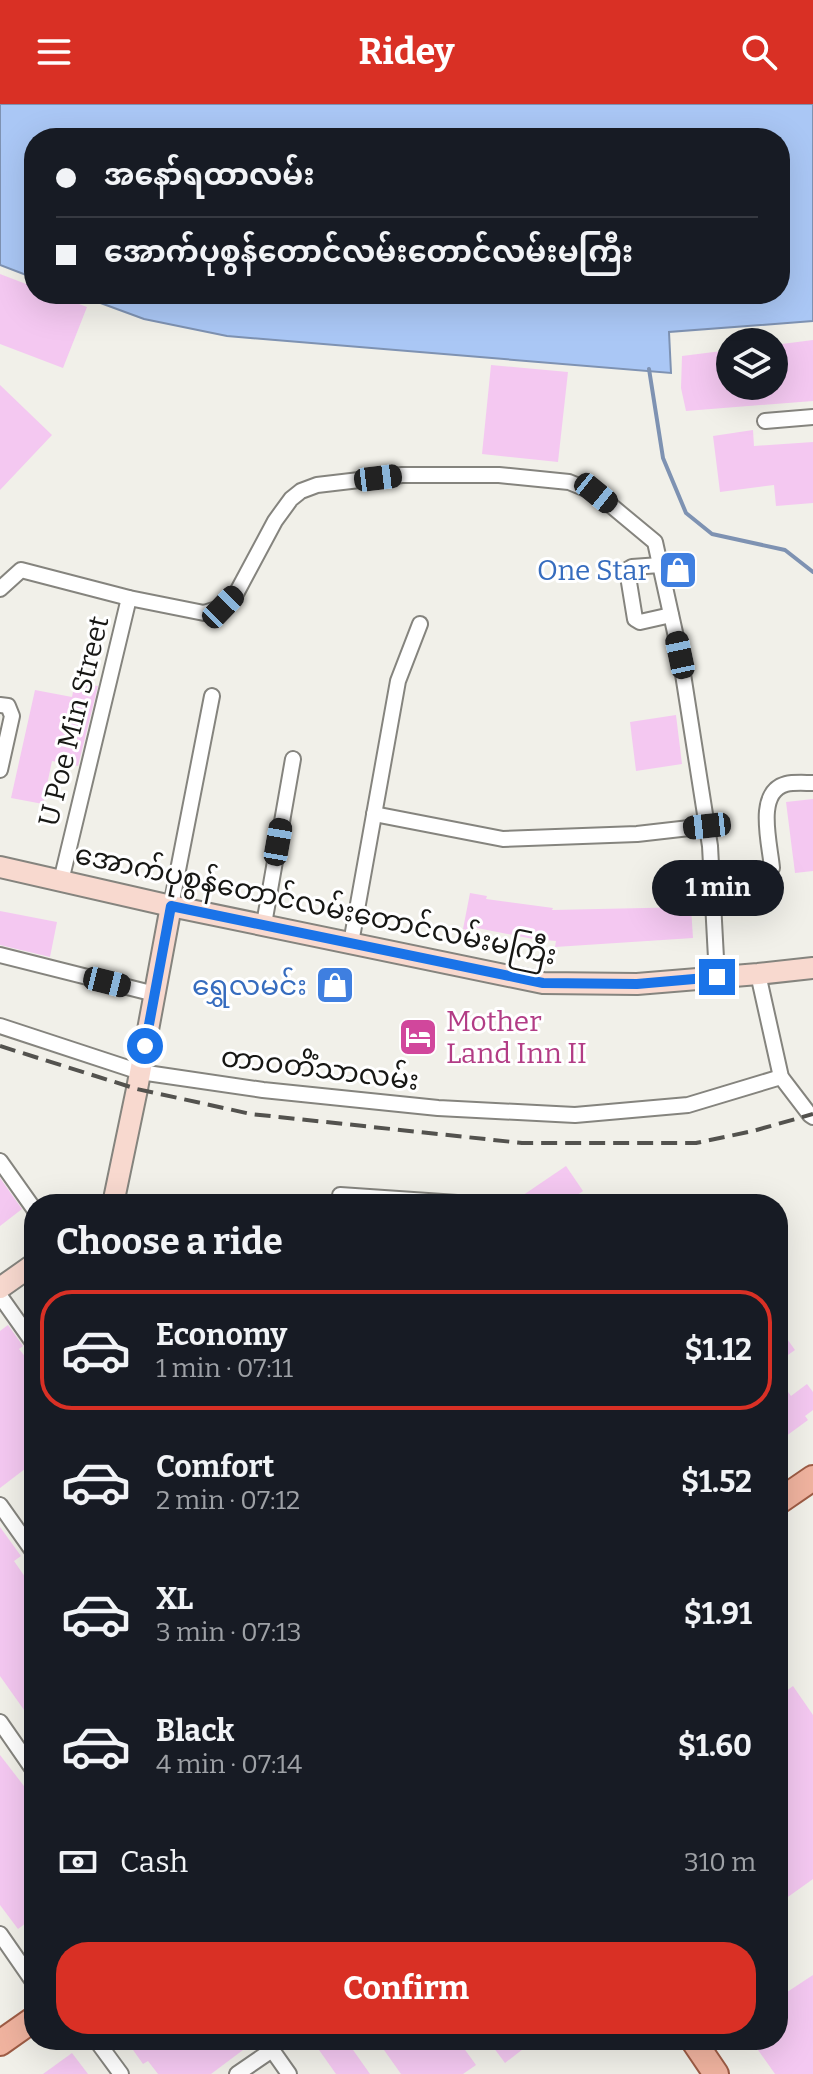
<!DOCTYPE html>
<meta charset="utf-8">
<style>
:root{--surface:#171b24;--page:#20242c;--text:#f1f3f6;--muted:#9ea1a6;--line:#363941;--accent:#d93025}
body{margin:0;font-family:Bitter,"Noto Sans Myanmar",serif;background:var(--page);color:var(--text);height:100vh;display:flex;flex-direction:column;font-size:30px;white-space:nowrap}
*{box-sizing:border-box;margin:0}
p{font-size:26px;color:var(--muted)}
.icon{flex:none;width:44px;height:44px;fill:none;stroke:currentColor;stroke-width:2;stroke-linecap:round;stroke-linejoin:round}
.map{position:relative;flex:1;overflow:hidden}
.panel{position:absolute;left:24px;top:1090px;width:764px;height:856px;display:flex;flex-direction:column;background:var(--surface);border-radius:32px;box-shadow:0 8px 32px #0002}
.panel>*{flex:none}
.guide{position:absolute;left:24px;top:24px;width:766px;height:176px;border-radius:32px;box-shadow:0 8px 32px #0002;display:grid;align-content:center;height:176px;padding:0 32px;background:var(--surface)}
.buttons{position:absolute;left:716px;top:224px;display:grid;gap:16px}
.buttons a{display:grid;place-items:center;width:72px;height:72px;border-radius:50%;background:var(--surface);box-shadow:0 8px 32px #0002;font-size:40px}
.end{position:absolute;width:36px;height:36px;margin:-18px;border:10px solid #1a73e8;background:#fff;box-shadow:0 0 0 4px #fff}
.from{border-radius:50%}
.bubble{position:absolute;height:56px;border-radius:28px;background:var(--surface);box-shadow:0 8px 32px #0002;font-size:26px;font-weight:700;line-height:56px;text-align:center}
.car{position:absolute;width:24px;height:48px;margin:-24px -12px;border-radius:10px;box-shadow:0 0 6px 2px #0007;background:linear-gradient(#222 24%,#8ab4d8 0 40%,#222 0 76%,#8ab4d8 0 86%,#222 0)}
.guide b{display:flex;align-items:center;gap:28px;height:76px;font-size:30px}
.guide b+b{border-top:2px solid var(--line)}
.guide i{width:20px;height:20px;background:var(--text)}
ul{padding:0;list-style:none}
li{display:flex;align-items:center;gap:24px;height:120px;margin:0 16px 12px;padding:0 16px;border:4px solid transparent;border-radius:32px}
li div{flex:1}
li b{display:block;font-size:30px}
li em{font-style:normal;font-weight:700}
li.on{border-color:var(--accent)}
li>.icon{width:72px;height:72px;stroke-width:1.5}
h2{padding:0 32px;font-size:36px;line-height:96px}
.pay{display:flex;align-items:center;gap:20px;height:88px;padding:0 32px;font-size:30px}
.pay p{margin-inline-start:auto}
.cta{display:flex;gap:16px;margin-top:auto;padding:16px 32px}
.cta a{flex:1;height:92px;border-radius:32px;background:var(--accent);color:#fff;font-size:32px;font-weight:700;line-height:92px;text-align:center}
header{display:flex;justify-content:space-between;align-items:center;height:104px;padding:0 32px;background:var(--accent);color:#fff;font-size:36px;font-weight:700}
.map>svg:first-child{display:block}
.water{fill:#aac7f5;stroke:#7e92b2;stroke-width:2}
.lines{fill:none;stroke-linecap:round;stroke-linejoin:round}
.stream{stroke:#7e92b2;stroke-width:4}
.building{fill:#f4c8f1}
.minor-casing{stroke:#85847e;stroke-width:18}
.secondary-casing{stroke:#85847e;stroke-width:24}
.primary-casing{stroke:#9e5c45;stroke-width:28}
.minor{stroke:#fff;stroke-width:14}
.secondary{stroke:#f8d9cf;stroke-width:20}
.primary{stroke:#f0b39f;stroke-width:24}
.rail{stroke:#53524e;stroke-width:4;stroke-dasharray:16 8;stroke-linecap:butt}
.route{stroke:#1a73e8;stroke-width:10}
.labels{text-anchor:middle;stroke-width:6;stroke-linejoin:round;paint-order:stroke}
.shop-label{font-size:28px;fill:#366cbe;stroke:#fff;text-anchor:end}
.street-label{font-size:28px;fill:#171714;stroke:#fff}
.hotel-label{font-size:28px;fill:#b23c85;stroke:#fff;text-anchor:start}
</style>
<header><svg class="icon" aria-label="menu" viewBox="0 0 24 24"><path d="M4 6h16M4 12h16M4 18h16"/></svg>Ridey<svg class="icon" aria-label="search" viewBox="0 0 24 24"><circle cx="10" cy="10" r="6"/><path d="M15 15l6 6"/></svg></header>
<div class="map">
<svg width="813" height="1970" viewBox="0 0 813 1970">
<rect width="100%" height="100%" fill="#f1f0e9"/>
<path class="water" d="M 0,0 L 813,0 L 813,217 L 669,228 L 671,269 L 227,232 L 144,215 L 76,190 L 780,190 L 780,34 L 34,34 L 34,174 L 0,161 Z"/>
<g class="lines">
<path class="stream" d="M 649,265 L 663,354 L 686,409 L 712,430 L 785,446 L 813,468"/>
</g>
<g class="building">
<path d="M 0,170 L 34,183 L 34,190 L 52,190 L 87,203 L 63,264 L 0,240 Z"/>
<path d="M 813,236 L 813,297 L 686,307 L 681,284 L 682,252 L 730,246 L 730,282 L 774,282 L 774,241 Z"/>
<path d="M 491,261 L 568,268 L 558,358 L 482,350 Z"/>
<path d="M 0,281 L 52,331 L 0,386 Z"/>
<path d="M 753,326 L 754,342 L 813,338 L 813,399 L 776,402 L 774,381 L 720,388 L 713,332 Z"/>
<path d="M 75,578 L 98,582 L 78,662 L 52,657 L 43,700 L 11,694 L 35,586 L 72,593 Z"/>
<path d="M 676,611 L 682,660 L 636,667 L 630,618 Z"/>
<path d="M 813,695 L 813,767 L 795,769 L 786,698 Z"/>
<path d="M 470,789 L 487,792 L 486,795 L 553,804 L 552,806 L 691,803 L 693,834 L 555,843 L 556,837 L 533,835 L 477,824 L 476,828 L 463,825 Z"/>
<path d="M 0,807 L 57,818 L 50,853 L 0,841 Z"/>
<path d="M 566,1062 L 583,1087 L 564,1100 L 510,1100 Z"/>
<path d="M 0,1074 L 22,1105 L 0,1122 Z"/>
<path d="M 8,1221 L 23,1242 L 19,1245 L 34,1264 L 34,1358 L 0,1384 L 0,1227 Z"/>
<path d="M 778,1222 L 795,1246 L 778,1258 Z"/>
<path d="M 778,1274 L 791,1292 L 807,1280 L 813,1288 L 813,1306 L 805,1312 L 808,1316 L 778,1338 Z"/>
<path d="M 0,1423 L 21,1452 L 14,1457 L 34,1486 L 34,1620 L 0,1572 Z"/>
<path d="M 793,1582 L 813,1611 L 813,1775 L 778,1800 L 778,1593 Z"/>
<path d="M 0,1651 L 34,1695 L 34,1813 L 18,1825 L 0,1801 Z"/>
<path d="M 813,1871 L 813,1970 L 775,1970 L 751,1936 L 778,1936 L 778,1894 Z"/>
<path d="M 126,1936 L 255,1936 L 255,1937 L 211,1970 L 158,1970 L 148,1957 L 143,1960 Z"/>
<path d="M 312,1936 L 346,1936 L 370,1970 L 336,1970 Z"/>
<path d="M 377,1936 L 458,1936 L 476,1961 L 463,1970 L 401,1970 Z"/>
<path d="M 488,1936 L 517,1936 L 523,1945 L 505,1959 Z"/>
<path d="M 72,1949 L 88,1970 L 43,1970 Z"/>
</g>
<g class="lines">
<defs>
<g id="minor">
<path d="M 765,317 L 813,313"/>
<path d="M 660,461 L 632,463 L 627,466 L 635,515 L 640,518 L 671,511"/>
<path d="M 0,485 L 21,466 L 129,494 L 204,509 L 223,503 L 237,488 L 275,417 L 291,395 L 301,387 L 317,381 L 402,371 L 499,371 L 569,378 L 596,389 L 655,438 L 680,551 L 710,742 L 717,873"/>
<path d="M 0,601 L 8,602 L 12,612 L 0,666"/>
<path d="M 374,710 L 503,735 L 637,730 L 707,722"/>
<path d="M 772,764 C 770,740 755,688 786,680 C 794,678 805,679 813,679"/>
<path d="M 61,777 L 129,494"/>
<path d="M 171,802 L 212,592"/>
<path d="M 264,820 L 293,655"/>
<path d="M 351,839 L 398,577 L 420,520"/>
<path d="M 0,851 L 155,890"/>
<path d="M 758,870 L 781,973 L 810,1011 L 813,1013"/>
<path d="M 0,922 L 140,968 L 263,986 L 438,1004 L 575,1011 L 688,1001 L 781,973"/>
<path d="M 0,1057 L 34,1105"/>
<path d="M 340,1091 L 472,1100"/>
<path d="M 0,1192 L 34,1240"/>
<path d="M 0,1401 L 34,1449"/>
<path d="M 0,1618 L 34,1667"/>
<path d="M 0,1830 L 34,1879"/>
<path d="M 96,1936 L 121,1970"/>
<path d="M 265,1936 L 289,1970"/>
<path d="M 237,1970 L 272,1946"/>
</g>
<g id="secondary">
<path d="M 0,763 L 171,802 L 543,879 L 637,880 L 758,870 L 813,864"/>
<path d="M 113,1100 L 137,985 L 171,802"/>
<path d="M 0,1184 L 34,1160"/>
</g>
<g id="primary">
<path d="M 778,1398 L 813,1374"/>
<path d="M 693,1936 L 716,1970"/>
<path d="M 0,1939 L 34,1915"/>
</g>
</defs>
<use href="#minor" class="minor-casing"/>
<use href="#secondary" class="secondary-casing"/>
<use href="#primary" class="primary-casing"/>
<use href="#minor" class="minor"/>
<use href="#secondary" class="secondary"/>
<use href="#primary" class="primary"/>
<path class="rail" d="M 0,942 L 137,985 L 251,1010 L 522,1039 L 696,1039 L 753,1027 L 813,1010"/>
</g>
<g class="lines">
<path class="route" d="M 145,942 L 171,802 L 543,879 L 637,880 L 717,873"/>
</g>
<defs>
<symbol id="shop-square" viewBox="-11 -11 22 22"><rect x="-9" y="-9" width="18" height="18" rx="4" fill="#3f7fe0" stroke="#fff"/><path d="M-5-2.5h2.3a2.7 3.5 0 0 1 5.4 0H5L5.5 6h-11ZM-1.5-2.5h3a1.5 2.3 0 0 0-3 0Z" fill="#fff"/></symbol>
<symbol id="hotel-square" viewBox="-11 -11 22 22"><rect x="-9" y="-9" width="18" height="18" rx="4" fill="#d1479c" stroke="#fff"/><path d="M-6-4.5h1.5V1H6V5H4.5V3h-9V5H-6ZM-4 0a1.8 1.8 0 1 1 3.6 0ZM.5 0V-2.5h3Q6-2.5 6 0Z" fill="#fff"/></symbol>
</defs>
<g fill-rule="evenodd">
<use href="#shop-square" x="656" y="444" width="44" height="44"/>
<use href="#shop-square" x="313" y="859" width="44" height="44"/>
<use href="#hotel-square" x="396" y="911" width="44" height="44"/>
</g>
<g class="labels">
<g class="shop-label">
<text x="650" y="476">One Star</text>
<text x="307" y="891">ရွှေလမင်း</text>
</g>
<g class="street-label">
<text transform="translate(73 617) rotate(-76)" y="10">U Poe Min Street</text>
<text transform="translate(316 800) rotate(12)" y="10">အောက်ပုစွန်တောင်လမ်းတောင်လမ်းမကြီး</text>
<text transform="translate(320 964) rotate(7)" y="10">တာဝတိံသာလမ်း</text>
</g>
<g class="hotel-label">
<text x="446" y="927">Mother<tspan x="446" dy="32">Land Inn II</tspan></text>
</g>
</g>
</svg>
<div class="buttons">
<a><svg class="icon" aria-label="layers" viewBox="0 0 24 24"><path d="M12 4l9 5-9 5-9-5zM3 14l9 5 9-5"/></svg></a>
</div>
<i class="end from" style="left:145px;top:942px"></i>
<i class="end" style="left:717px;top:873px"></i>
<div class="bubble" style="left:652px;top:756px;width:132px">1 min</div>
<i class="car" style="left:378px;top:374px;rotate:83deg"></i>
<i class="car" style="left:596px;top:389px;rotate:129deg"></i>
<i class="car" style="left:223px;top:503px;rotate:44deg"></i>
<i class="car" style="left:680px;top:551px;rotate:348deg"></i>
<i class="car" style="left:707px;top:722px;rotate:264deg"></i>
<i class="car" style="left:278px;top:738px;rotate:10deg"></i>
<i class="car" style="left:107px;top:878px;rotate:104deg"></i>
<div class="guide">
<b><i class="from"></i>အနော်ရထာလမ်း</b>
<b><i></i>အောက်ပုစွန်တောင်လမ်းတောင်လမ်းမကြီး</b>
</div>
<section class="panel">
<h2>Choose a ride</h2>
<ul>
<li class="on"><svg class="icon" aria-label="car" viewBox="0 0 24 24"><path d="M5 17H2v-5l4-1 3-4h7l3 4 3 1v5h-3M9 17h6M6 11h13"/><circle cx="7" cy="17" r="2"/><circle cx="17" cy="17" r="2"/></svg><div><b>Economy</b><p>1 min · 07:11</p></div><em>$1.12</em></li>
<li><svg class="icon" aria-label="car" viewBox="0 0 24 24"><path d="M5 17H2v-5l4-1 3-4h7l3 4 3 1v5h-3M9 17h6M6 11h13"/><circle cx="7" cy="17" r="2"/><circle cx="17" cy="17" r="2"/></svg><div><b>Comfort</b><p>2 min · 07:12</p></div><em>$1.52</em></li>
<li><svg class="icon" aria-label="car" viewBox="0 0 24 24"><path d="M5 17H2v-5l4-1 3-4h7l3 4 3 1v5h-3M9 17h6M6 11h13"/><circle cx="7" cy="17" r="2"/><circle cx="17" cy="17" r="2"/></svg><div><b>XL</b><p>3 min · 07:13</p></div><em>$1.91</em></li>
<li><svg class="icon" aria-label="car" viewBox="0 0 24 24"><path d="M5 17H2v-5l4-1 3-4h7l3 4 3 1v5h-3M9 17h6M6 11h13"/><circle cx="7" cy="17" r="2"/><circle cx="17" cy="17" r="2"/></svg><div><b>Black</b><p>4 min · 07:14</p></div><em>$1.60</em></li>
</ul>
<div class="pay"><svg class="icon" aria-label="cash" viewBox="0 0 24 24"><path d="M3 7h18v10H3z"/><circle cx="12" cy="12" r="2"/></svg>Cash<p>310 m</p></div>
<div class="cta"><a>Confirm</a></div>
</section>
</div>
